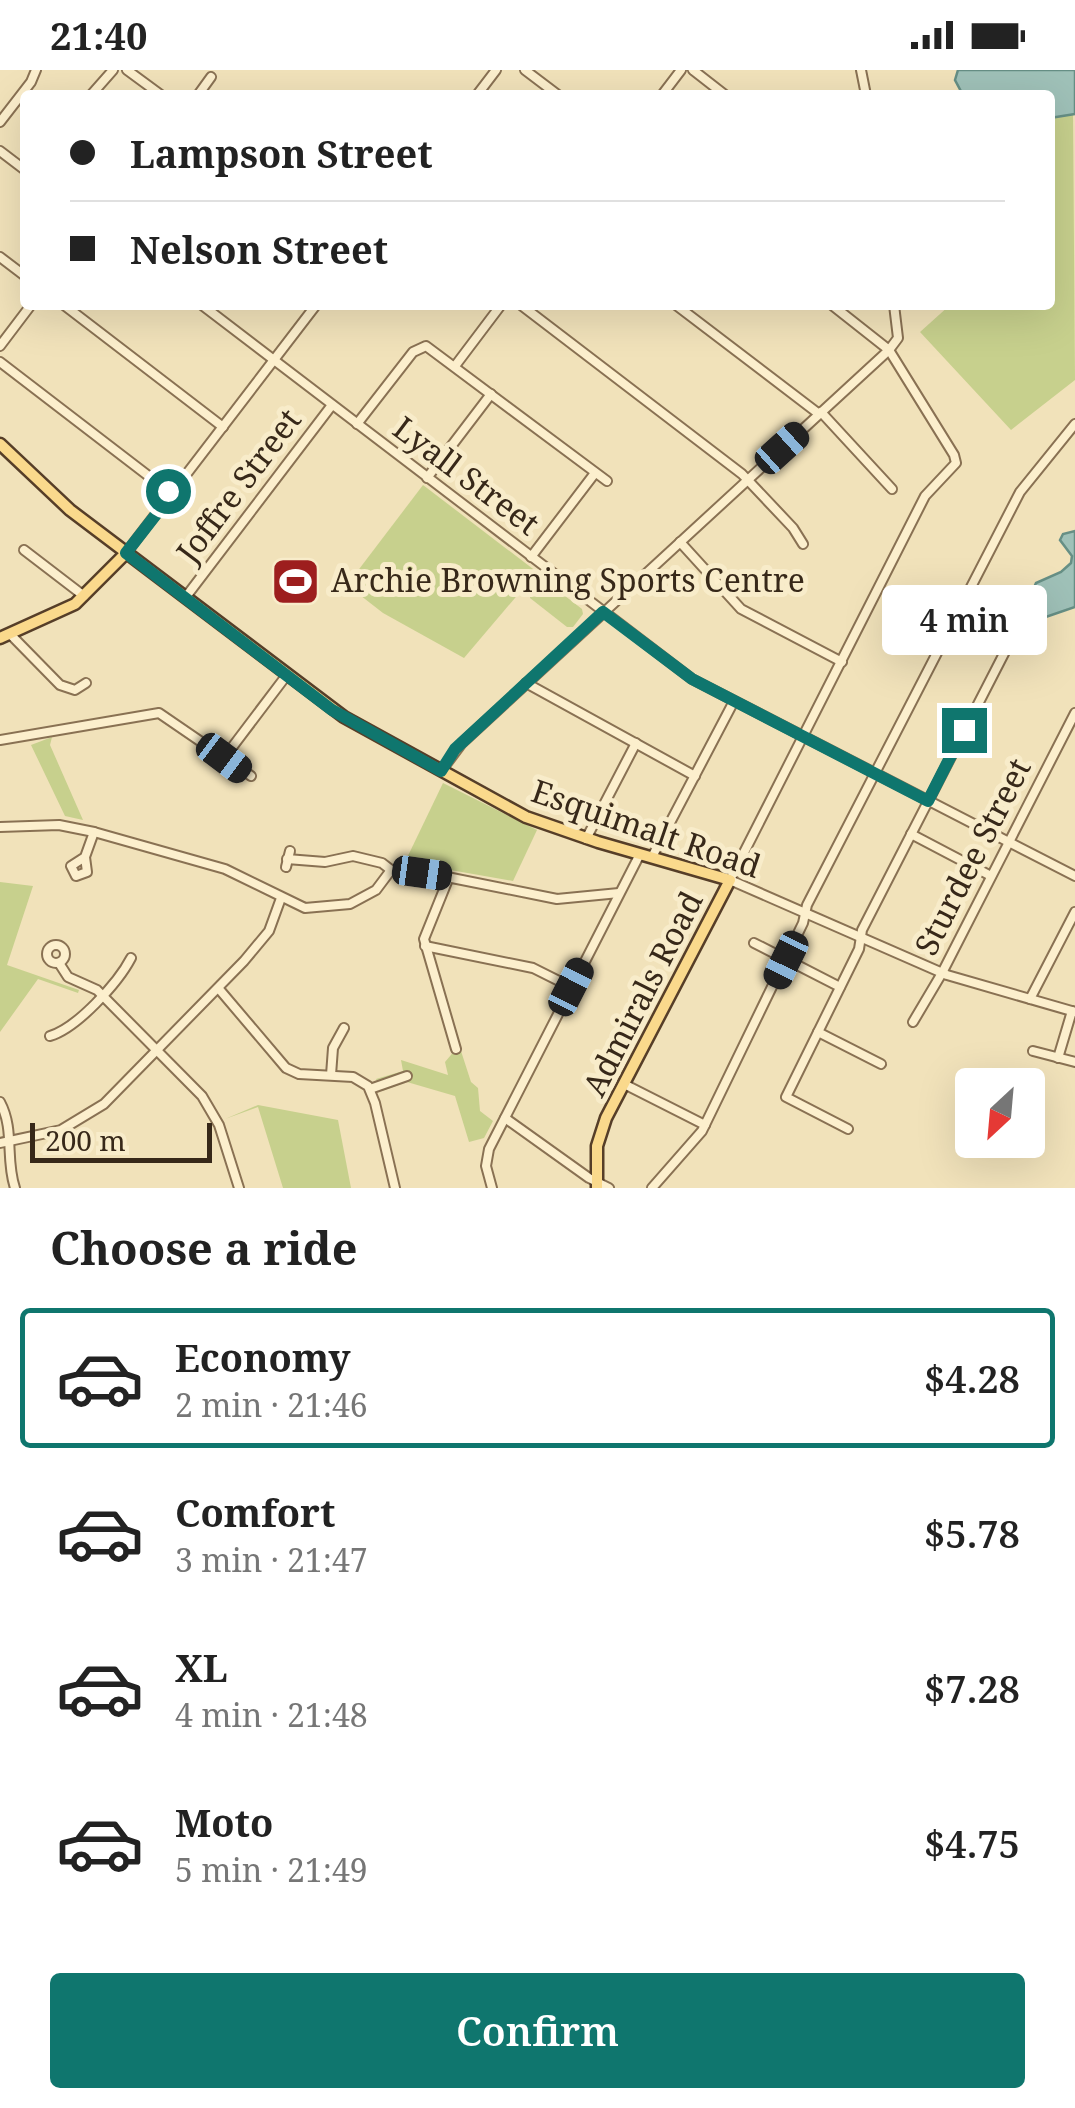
<!DOCTYPE html>
<meta charset="utf-8">
<style>
:root{--surface:#fff;--page:#f2f2f2;--text:#222;--muted:#767676;--line:#e0e0e0;--accent:#0f766e}
body{margin:0;font-family:"Noto Serif",serif;background:var(--page);color:var(--text);height:100vh;display:flex;flex-direction:column;font-size:38px;white-space:nowrap}
*{box-sizing:border-box;margin:0}
p{font-size:32px;color:var(--muted)}
.icon{flex:none;width:55px;height:55px;fill:none;stroke:currentColor;stroke-width:2;stroke-linecap:round;stroke-linejoin:round}
.map{position:relative;height:1118px;overflow:hidden}
.drawer{display:flex;flex-direction:column;background:var(--surface);flex:1}
.drawer>*{flex:none}
.banner{position:absolute;left:20px;top:20px;width:1035px;height:220px;border-radius:10px;box-shadow:0 10px 40px #0002;display:grid;align-content:center;height:220px;padding:0 50px;background:var(--surface)}
.needle{width:65px;rotate:206deg}
.tools{position:absolute;left:955px;top:998px;display:grid;gap:20px}
.tools a{display:grid;place-items:center;width:90px;height:90px;border-radius:10px;background:var(--surface);box-shadow:0 10px 40px #0002;font-size:50px}
.scale{position:absolute;left:30px;bottom:25px;width:182px;box-sizing:border-box;padding-left:10px;border:5px solid #372819;border-top:0;font-size:28px;line-height:35px;white-space:nowrap;color:#372819;-webkit-text-stroke:8px #f8ecca;paint-order:stroke}
.end{position:absolute;width:45px;height:45px;margin:-22px;border:12px solid #0f766e;background:#fff;box-shadow:0 0 0 5px #fff}
.from{border-radius:50%}
.bubble{position:absolute;height:70px;border-radius:10px;background:var(--surface);box-shadow:0 10px 40px #0002;font-size:32px;font-weight:600;line-height:70px;text-align:center}
.car{position:absolute;width:30px;height:60px;margin:-30px -15px;border-radius:12px;box-shadow:0 0 8px 2px #0007;background:linear-gradient(#222 24%,#8ab4d8 0 40%,#222 0 76%,#8ab4d8 0 86%,#222 0)}
.banner b{display:flex;align-items:center;gap:35px;height:95px;font-size:38px}
.banner b+b{border-top:2px solid var(--line)}
.banner i{width:25px;height:25px;background:var(--text)}
ul{padding:0;list-style:none}
li{display:flex;align-items:center;gap:30px;height:140px;margin:0 20px 15px;padding:0 30px;border:5px solid transparent;border-radius:10px}
li div{flex:1}
li b{display:block;font-size:38px}
li em{font-style:normal;font-weight:600}
li.active{border-color:var(--accent)}
li>.icon{width:90px;height:90px;stroke-width:1.5}
h2{padding:0 50px;font-size:45px;line-height:120px}
.cta{display:flex;gap:20px;margin-top:auto;padding:20px 50px}
.cta a{flex:1;height:115px;border-radius:10px;background:var(--accent);color:#fff;font-size:40px;font-weight:600;line-height:115px;text-align:center}
.status{display:flex;justify-content:space-between;align-items:center;height:70px;padding:0 50px;background:var(--surface);direction:ltr}
.status svg{height:28px;fill:currentColor}
.map>svg:first-child{display:block}
.green{fill:#c7d08d}
.water{fill:#9fc1b8;stroke:#668f85;stroke-width:2.5}
.lines{fill:none;stroke-linecap:round;stroke-linejoin:round}
.minor-casing{stroke:#897153;stroke-width:12}
.major-casing{stroke:#563e28;stroke-width:15}
.minor{stroke:#fcefcd;stroke-width:8}
.major{stroke:#fad98c;stroke-width:10}
.route{stroke:#0f766e;stroke-width:12}
.labels{text-anchor:middle;stroke-width:10;stroke-linejoin:round;paint-order:stroke}
.street-label{font-size:32px;fill:#372819;stroke:#f8ecca}
.poi-label{font-size:32px;fill:#372819;stroke:#f8ecca;text-anchor:start}
</style>
<div class="status"><b>21:40</b><svg viewBox="0 0 49 12"><path d="M0 12V9h3v3zM5 12V6h3v6zM10 12V3h3v9zM15 12V0h3v12zM26 1h20v11H26zM47 4h2v5h-2z"/></svg></div>
<div class="map">
<svg width="1075" height="1118" viewBox="0 0 1075 1118">
<rect width="100%" height="100%" fill="#f1e2ba"/>
<g class="green">
<path d="M 1073,42 L 1075,310 L 1011,360 L 920,262 L 950,235 L 1050,235 L 1050,48 Z"/>
<path d="M 423,415 L 537,502 L 464,588 L 383,543 L 347,515 Z"/>
<path d="M 543,509 L 582,539 L 583,544 L 573,557 L 567,557 L 530,528 L 530,522 Z"/>
<path d="M 52,667 L 50,675 L 83,750 L 65,746 L 31,675 Z"/>
<path d="M 443,713 L 537,760 L 513,811 L 405,792 Z"/>
<path d="M 0,812 L 33,816 L 7,895 L 79,920 L 78,923 L 38,909 L 0,962 Z"/>
<path d="M 456,979 L 461,981 L 471,1012 L 478,1018 L 480,1041 L 493,1051 L 484,1068 L 469,1072 L 455,1026 L 407,1012 L 382,1021 L 376,1009 L 403,1001 L 401,990 L 448,1005 L 445,992 Z"/>
<path d="M 258,1035 L 338,1050 L 351,1118 L 283,1118 L 258,1037 L 225,1049 Z"/>
</g>
<g class="water">
<path d="M 958,0 L 1075,0 L 1075,44 L 1050,48 L 1050,25 L 963,25 L 955,10 Z"/>
<path d="M 1075,461 L 1075,537 L 1037,550 L 1029,542 L 1029,531 L 1020,528 L 1022,524 L 1032,522 L 1036,513 L 1061,502 L 1071,493 L 1072,486 L 1060,470 L 1063,464 Z"/>
</g>
<g class="lines">
<defs>
<g id="minor">
<path d="M 127,0 L 161,25"/>
<path d="M 525,0 L 558,25"/>
<path d="M 693,0 L 725,25"/>
<path d="M 861,0 L 866,25"/>
<path d="M 91,25 L 113,0"/>
<path d="M 198,25 L 211,7"/>
<path d="M 477,25 L 496,0"/>
<path d="M 662,25 L 681,0"/>
<path d="M 0,52 L 31,12 L 36,0"/>
<path d="M 0,81 L 25,100"/>
<path d="M 0,187 L 25,206"/>
<path d="M 64,235 L 223,357"/>
<path d="M 202,235 L 692,609 L 1075,806"/>
<path d="M 521,235 L 742,404 L 793,458 L 803,474"/>
<path d="M 676,235 L 819,344"/>
<path d="M 832,235 L 889,280 L 954,385 L 956,393 L 925,426 L 730,810 L 947,905 L 1075,942"/>
<path d="M 0,276 L 31,235"/>
<path d="M 0,292 L 172,424"/>
<path d="M 455,296 L 501,235"/>
<path d="M 821,342 L 892,419"/>
<path d="M 357,354 L 413,282 L 426,276 L 607,411"/>
<path d="M 427,408 L 491,324"/>
<path d="M 680,472 L 741,539 L 842,592"/>
<path d="M 24,480 L 84,526"/>
<path d="M 126,483 L 316,235"/>
<path d="M 531,487 L 595,403"/>
<path d="M 185,528 L 332,335"/>
<path d="M 10,564 L 60,615 L 75,620 L 86,613"/>
<path d="M 526,613 L 695,706"/>
<path d="M 0,670 L 159,643 L 251,706"/>
<path d="M 224,688 L 286,606"/>
<path d="M 441,701 L 462,673 L 889,280 L 898,268 L 894,235"/>
<path d="M 0,757 L 59,755 L 94,762 L 225,799 L 305,838 L 350,834 L 376,820 L 391,800"/>
<path d="M 911,764 L 991,806"/>
<path d="M 586,769 L 636,673"/>
<path d="M 85,787 L 71,796 L 76,806 L 87,802 L 85,787 L 94,762"/>
<path d="M 652,787 L 734,631"/>
<path d="M 287,789 L 325,792 L 353,786 L 382,793 L 391,800 L 442,806 L 557,829 L 619,823"/>
<path d="M 286,797 L 290,781"/>
<path d="M 449,807 L 424,869 L 456,979"/>
<path d="M 754,873 L 840,917"/>
<circle cx="56" cy="884" r="9"/>
<path d="M 425,876 L 533,898 L 571,917"/>
<path d="M 59,893 L 68,907 L 97,920 L 202,1026 L 219,1055 L 239,1118"/>
<path d="M 219,919 L 286,998 L 299,1004 L 353,1007 L 368,1016 L 375,1033 L 395,1118"/>
<path d="M 1030,929 L 1075,842"/>
<path d="M 913,952 L 942,903 L 1075,643"/>
<path d="M 818,962 L 881,994"/>
<path d="M 50,966 C 77,958 118,913 131,888"/>
<path d="M 1033,981 L 1075,992"/>
<path d="M 1058,988 L 1072,941"/>
<path d="M 331,1005 L 333,978 L 344,958"/>
<path d="M 624,1014 L 705,1055"/>
<path d="M 370,1019 L 407,1006"/>
<path d="M 0,1032 C 15,1060 5,1089 15,1118"/>
<path d="M 505,1048 L 589,1108 L 609,1118"/>
<path d="M 848,1059 L 786,1027 L 859,879 L 862,860 L 1013,566"/>
<path d="M 0,1073 L 61,1060 L 104,1034 L 244,891 L 269,861 L 281,828"/>
<path d="M 492,1118 L 486,1096 L 489,1079 L 640,784"/>
<path d="M 652,1118 L 702,1061 L 803,853 L 807,835 L 1020,422 L 1075,354"/>
</g>
<g id="major">
<path d="M 0,374 L 70,440 L 344,647 L 526,747 L 598,772 L 730,810 L 606,1048 L 597,1076 L 597,1118"/>
<path d="M 0,568 L 75,534 L 126,483"/>
</g>
</defs>
<use href="#minor" class="minor-casing"/>
<use href="#major" class="major-casing"/>
<use href="#minor" class="minor"/>
<use href="#major" class="major"/>
</g>
<g class="lines">
<path class="route" d="M 168,421 L 172,424 L 126,483 L 332,640 L 441,701 L 455,679 L 603,542 L 692,609 L 928,731 L 964,660"/>
</g>
<defs>
<symbol id="stadium-square" viewBox="-11 -11 22 22"><rect x="-9" y="-9" width="18" height="18" rx="4" fill="#9d1e1e" stroke="#f8ecca"/><path d="M0-5a6.5 5 0 1 0 0 10a6.5 5 0 1 0 0-10ZM-3.5-1.8h7v3.6h-7Z" fill="#fff"/></symbol>
</defs>
<g fill-rule="evenodd">
<use href="#stadium-square" x="268" y="484" width="55" height="55"/>
</g>
<g class="labels">
<g class="street-label">
<text transform="translate(466 406) rotate(37)" y="11">Lyall Street</text>
<text transform="translate(239 416) rotate(-53)" y="11">Joffre Street</text>
<text transform="translate(646 759) rotate(19)" y="11">Esquimalt Road</text>
<text transform="translate(973 787) rotate(-63)" y="11">Sturdee Street</text>
<text transform="translate(643 924) rotate(-63)" y="11">Admirals Road</text>
</g>
<g class="poi-label">
<text x="331" y="522">Archie Browning Sports Centre</text>
</g>
</g>
</svg>
<div class="tools">
<a><svg class="needle" viewBox="-14 -14 28 28"><path d="M0-13l5 13h-10z" fill="#e53935"/><path d="M0 13l5-13h-10z" fill="#767676"/></svg></a>
</div>
<div class="scale">200 m</div>
<i class="end from" style="left:168px;top:421px"></i>
<i class="end" style="left:964px;top:660px"></i>
<div class="bubble" style="left:882px;top:515px;width:165px">4 min</div>
<i class="car" style="left:782px;top:378px;rotate:48deg"></i>
<i class="car" style="left:224px;top:688px;rotate:127deg"></i>
<i class="car" style="left:422px;top:803px;rotate:98deg"></i>
<i class="car" style="left:786px;top:890px;rotate:206deg"></i>
<i class="car" style="left:571px;top:917px;rotate:27deg"></i>
<div class="banner">
<b><i class="from"></i>Lampson Street</b>
<b><i></i>Nelson Street</b>
</div>
</div>
<section class="drawer">
<h2>Choose a ride</h2>
<ul>
<li class="active"><svg class="icon" aria-label="car" viewBox="0 0 24 24"><path d="M5 17H2v-5l4-1 3-4h7l3 4 3 1v5h-3M9 17h6M6 11h13"/><circle cx="7" cy="17" r="2"/><circle cx="17" cy="17" r="2"/></svg><div><b>Economy</b><p>2 min · 21:46</p></div><em>$4.28</em></li>
<li><svg class="icon" aria-label="car" viewBox="0 0 24 24"><path d="M5 17H2v-5l4-1 3-4h7l3 4 3 1v5h-3M9 17h6M6 11h13"/><circle cx="7" cy="17" r="2"/><circle cx="17" cy="17" r="2"/></svg><div><b>Comfort</b><p>3 min · 21:47</p></div><em>$5.78</em></li>
<li><svg class="icon" aria-label="car" viewBox="0 0 24 24"><path d="M5 17H2v-5l4-1 3-4h7l3 4 3 1v5h-3M9 17h6M6 11h13"/><circle cx="7" cy="17" r="2"/><circle cx="17" cy="17" r="2"/></svg><div><b>XL</b><p>4 min · 21:48</p></div><em>$7.28</em></li>
<li><svg class="icon" aria-label="car" viewBox="0 0 24 24"><path d="M5 17H2v-5l4-1 3-4h7l3 4 3 1v5h-3M9 17h6M6 11h13"/><circle cx="7" cy="17" r="2"/><circle cx="17" cy="17" r="2"/></svg><div><b>Moto</b><p>5 min · 21:49</p></div><em>$4.75</em></li>
</ul>
<div class="cta"><a>Confirm</a></div>
</section>
